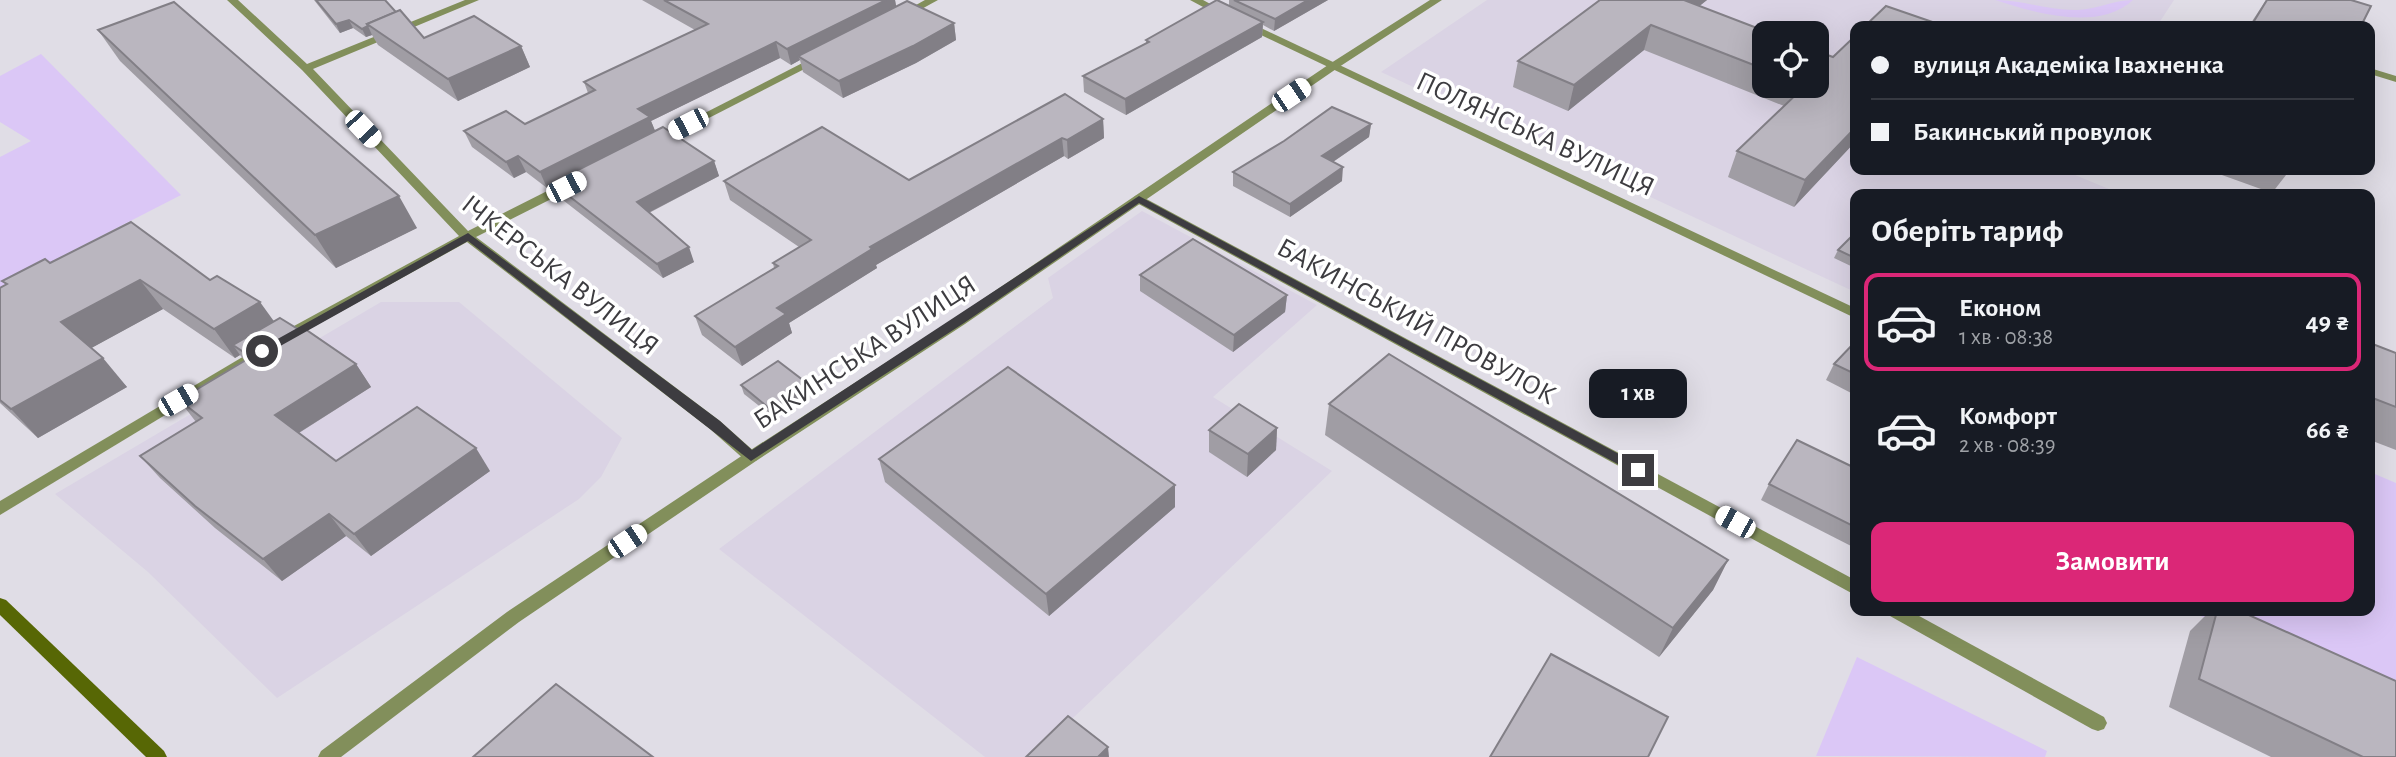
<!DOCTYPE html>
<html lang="uk">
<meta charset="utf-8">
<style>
:root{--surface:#171b24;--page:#242831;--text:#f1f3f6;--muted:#9ea1a6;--line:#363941;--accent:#db2777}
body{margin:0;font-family:"Alegreya Sans",sans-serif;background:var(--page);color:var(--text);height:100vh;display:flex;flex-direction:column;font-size:26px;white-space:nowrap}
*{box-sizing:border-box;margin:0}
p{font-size:23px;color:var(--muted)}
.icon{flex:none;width:38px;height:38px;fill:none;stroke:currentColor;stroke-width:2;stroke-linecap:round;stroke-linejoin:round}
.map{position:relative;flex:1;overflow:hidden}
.side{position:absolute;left:1850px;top:189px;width:525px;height:427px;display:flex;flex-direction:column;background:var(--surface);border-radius:14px;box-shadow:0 7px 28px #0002}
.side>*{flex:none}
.hud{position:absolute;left:1850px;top:21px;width:525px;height:154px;border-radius:14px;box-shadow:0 7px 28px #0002;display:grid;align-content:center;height:154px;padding:0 21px;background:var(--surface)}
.fabs{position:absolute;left:1752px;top:21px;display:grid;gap:14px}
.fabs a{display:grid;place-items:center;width:77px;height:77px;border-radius:14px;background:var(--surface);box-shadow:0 7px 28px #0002;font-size:35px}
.end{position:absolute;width:32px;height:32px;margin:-16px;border:9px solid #3d3c40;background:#fff;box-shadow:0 0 0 4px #fff}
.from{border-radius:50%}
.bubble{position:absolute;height:49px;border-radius:14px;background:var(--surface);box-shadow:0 7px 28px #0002;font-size:23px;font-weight:700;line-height:49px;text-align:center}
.car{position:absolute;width:21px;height:42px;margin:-21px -10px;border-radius:9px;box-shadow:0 0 5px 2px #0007;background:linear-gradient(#fff 24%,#345 0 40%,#fff 0 76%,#345 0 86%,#fff 0)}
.hud b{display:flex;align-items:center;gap:24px;height:66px;font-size:26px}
.hud b+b{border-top:2px solid var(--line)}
.hud i{width:18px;height:18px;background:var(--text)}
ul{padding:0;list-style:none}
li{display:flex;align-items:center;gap:21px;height:98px;margin:0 14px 10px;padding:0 7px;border:4px solid transparent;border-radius:14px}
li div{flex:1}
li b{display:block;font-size:26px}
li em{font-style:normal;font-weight:700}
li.on{border-color:var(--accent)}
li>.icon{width:63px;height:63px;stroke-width:1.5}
h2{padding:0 21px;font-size:32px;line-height:84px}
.primary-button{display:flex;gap:14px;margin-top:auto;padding:14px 21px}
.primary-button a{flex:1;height:80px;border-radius:14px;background:var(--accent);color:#fff;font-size:28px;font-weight:700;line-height:80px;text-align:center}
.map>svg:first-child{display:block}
.built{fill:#dad3e4;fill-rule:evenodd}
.green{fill:#dbc7f6}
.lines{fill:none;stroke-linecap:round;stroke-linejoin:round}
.minor{fill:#828f5b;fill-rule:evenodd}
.tertiary{fill:#828f5b;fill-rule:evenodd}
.secondary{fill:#576705;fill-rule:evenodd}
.wall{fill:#a09da4}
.shaded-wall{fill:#827f86}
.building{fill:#bab6bf;stroke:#827f86;stroke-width:2}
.route{fill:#3d3c40}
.labels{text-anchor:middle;stroke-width:7;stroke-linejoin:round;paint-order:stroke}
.street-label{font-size:28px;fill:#3d3c40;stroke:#fff}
</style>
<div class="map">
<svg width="2396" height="757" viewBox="0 0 2396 757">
<rect width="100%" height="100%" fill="#e0dde6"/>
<g class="built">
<path d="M 1487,0 L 2174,0 L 2157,26 L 1855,26 L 1855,170 L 2063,170 L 2121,194 L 1855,194 L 1855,292 L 1381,72 ZM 1764,33 L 1816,33 L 1816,86 L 1764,86 Z"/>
<path d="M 1142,211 L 1317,305 L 1213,397 L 1332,471 L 1032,757 L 985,757 L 719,549 L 1053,298 L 1048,278 Z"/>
<path d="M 381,302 L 459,302 L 622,438 L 601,477 L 579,499 L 277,698 L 148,572 L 55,494 Z"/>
</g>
<g class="green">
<path d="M 1995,0 C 2023,0 2050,11 2078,10 C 2098,9 2113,0 2133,0 C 2098,32 2035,13 1995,0 Z"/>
<path d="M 41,54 L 181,195 L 0,288 L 0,157 L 31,141 L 0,122 L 0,76 Z"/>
<path d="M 2370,472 L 2396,483 L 2396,706 L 2194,613 L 2370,611 Z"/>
<path d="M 1857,657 L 2047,751 L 2045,757 L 1816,756 Z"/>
</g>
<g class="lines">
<g class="minor">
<path d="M 227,0 L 238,0 L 307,64 L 465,0 L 479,0 L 313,69 L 468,231 L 569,180 L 577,180 L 579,183 L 577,186 L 476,237 L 720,421 L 756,453 L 758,457 L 756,461 L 746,461 L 710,429 L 467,242 L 293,338 L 283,338 L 281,335 L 283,332 L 459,236 L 302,70 Z"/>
<path d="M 925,0 L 938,0 L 907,17 L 898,15 Z"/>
<path d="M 1190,0 L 1203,0 L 1229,14 L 1220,16 Z"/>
<path d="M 1246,21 L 1855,308 L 1855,318 L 1242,26 L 1241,24 Z"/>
<path d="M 816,56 L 820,57 L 820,61 L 660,143 L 656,144 L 650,141 Z"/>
<path d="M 2373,69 L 2396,76 L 2396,82 L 2370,74 L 2370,70 Z"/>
<path d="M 1139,195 L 1855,580 L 1855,595 L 1135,202 L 1133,199 L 1135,196 Z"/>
<path d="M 256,349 L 261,351 L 263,354 L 261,357 L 0,515 L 0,501 Z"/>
<path d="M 1888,611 L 1910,611 L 2104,717 L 2107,723 L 2104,729 L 2098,731 L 2092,729 L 1890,616 Z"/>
</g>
<path class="tertiary" d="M 1430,0 L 1442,0 L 1339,67 L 965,324 L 756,461 L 519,622 L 341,757 L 318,757 L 321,751 L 507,612 L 746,453 L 955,318 L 1331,63 Z"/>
<path class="secondary" d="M 0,598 L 6,600 L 164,751 L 167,757 L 146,757 L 0,615 Z"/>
</g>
<g class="wall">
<path d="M 314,0 L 385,0 L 396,12 L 424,38 L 521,46 L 530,67 L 458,101 L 378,45 L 372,35 L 366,37 L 353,28 L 340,33 Z"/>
<path d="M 642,0 L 895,0 L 896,6 L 954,23 L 956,40 L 916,63 L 843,98 L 803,72 L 800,60 L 791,65 L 780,58 L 651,121 L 655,131 L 714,161 L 719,176 L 649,213 L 694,262 L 663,278 L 559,197 L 553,185 L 547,188 L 526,172 L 514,178 L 472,147 L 464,131 L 525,124 L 588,93 L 584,82 L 695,30 Z"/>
<path d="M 1229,0 L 1328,0 L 1274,31 L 1263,25 L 1262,37 L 1126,115 L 1084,92 L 1083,76 L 1146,43 L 1146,40 L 1229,6 Z"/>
<path d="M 1600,0 L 1707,0 L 1699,6 L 1764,33 L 1764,86 L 1816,86 L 1855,142 L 1794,207 L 1728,177 L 1737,151 L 1784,106 L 1644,50 L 1568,111 L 1513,87 L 1518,61 Z"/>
<path d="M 2266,0 L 2351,0 L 2361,26 L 2249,26 Z"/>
<path d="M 98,30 L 417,228 L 336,268 L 120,61 Z"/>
<path d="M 1103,119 L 1104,138 L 1068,159 L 1064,156 L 876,265 L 877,268 L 789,323 L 792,333 L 742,366 L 702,335 L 695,316 L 774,268 L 773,263 L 799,247 L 730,200 L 724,181 L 909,180 Z"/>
<path d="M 1371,124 L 1369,137 L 1333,162 L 1342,181 L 1290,217 L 1233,186 L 1233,172 L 1284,141 Z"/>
<path d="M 2208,170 L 2290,170 L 2272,193 Z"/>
<path d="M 1855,233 L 1855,268 L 1834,258 L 1838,250 Z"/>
<path d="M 50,263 L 210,280 L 274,321 L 356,364 L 371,387 L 299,433 L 336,461 L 490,471 L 371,556 L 346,536 L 282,581 L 215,528 L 160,478 L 140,456 L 196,422 L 179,400 L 245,361 L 240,355 L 235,358 L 163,309 L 91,348 L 127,387 L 38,438 L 0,403 L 0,288 L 6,285 L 2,281 Z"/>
<path d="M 1140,275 L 1287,295 L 1285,312 L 1233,352 L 1140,291 Z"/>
<path d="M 1855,342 L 1855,395 L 1826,380 L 1834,364 Z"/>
<path d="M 2370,343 L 2396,353 L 2396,450 L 2370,440 Z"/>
<path d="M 741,385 L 810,392 L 773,417 L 744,394 Z"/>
<path d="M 1329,404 L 1728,560 L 1713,590 L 1659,657 L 1325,435 Z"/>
<path d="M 1277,428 L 1276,450 L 1247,477 L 1209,452 L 1209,430 Z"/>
<path d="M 879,459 L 1175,485 L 1175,507 L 1049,616 L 885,482 Z"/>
<path d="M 1855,468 L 1855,548 L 1761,500 L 1769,484 Z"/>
<path d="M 2210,611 L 2240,611 L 2396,757 L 2271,757 L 2169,707 L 2190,631 Z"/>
</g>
<g class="shaded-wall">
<path d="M 886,0 L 895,0 L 897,11 L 798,56 L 800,60 L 791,65 L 787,49 Z"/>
<path d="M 1308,0 L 1328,0 L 1274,31 L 1275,19 Z"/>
<path d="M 1684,0 L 1707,0 L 1676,25 Z"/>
<path d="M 349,20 L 353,28 L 340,33 L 336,24 Z"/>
<path d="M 1263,22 L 1262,37 L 1126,115 L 1125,99 Z"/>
<path d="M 954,23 L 956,40 L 916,63 L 843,98 L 839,81 Z"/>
<path d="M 1651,25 L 1644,50 L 1568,111 L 1574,85 Z"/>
<path d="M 368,26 L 372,35 L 366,37 L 362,29 Z"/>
<path d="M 776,42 L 780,58 L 651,121 L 656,133 L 552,183 L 553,185 L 547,188 L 540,172 L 638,109 Z"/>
<path d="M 521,46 L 530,67 L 458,101 L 448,79 Z"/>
<path d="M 1103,119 L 1104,138 L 1068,159 L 1067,140 Z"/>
<path d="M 1371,124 L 1369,137 L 1321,170 L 1322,156 Z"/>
<path d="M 1855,128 L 1855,142 L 1794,207 L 1805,180 Z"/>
<path d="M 1062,138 L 1064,156 L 876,265 L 877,268 L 789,323 L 792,333 L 742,366 L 735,347 L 777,308 L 870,247 Z"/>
<path d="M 518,156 L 526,172 L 514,178 L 506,162 Z"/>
<path d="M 714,161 L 719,176 L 642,216 L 637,202 Z"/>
<path d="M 1343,167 L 1342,181 L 1290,217 L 1290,204 Z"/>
<path d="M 399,196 L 417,228 L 336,268 L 315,235 Z"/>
<path d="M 689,247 L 694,262 L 663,278 L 657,264 Z"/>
<path d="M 140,280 L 163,309 L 86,351 L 61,322 Z"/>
<path d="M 1287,295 L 1285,312 L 1233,352 L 1234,335 Z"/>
<path d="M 260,302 L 281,331 L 233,345 L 240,355 L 235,358 L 214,329 Z"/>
<path d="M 103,358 L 127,387 L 38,438 L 11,409 Z"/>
<path d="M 356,364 L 371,387 L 292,437 L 275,415 Z"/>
<path d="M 808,384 L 810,392 L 773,417 L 770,409 Z"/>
<path d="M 1277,428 L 1276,450 L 1247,477 L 1248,454 Z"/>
<path d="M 476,448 L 490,471 L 371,556 L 354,534 Z"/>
<path d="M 1175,485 L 1175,507 L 1049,616 L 1046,594 Z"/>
<path d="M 329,514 L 346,536 L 282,581 L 263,559 Z"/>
<path d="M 1728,560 L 1713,590 L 1659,657 L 1673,628 Z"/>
<path d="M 1108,747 L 1109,757 L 1098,757 Z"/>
</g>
<g class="building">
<path d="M 316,0 L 385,0 L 396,12 L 367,24 L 368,26 L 362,29 L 349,20 L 336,24 Z"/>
<path d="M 664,0 L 886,0 L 787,49 L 776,42 L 638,109 L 650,117 L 540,172 L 518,156 L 506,162 L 464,131 L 506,111 L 525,124 L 595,90 L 584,82 L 708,24 Z"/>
<path d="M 1217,0 L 1263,22 L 1125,99 L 1083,76 L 1149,42 L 1146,40 Z"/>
<path d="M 1234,0 L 1308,0 L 1275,19 Z"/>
<path d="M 1600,0 L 1684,0 L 1770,33 L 1764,33 L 1764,69 L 1651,25 L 1574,85 L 1518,61 Z"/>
<path d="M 2267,0 L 2351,0 L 2371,6 L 2361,26 L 2251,26 Z"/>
<path d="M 907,1 L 954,23 L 913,46 L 839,81 L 798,56 Z"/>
<path d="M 174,2 L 399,196 L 315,235 L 98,30 Z"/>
<path d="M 1886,6 L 1944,26 L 1865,26 Z"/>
<path d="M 400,10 L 424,38 L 474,16 L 521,46 L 448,79 L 367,24 Z"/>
<path d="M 1855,36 L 1855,128 L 1805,180 L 1737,151 L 1805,86 L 1816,86 L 1816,51 L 1833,57 Z"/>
<path d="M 1065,94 L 1103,119 L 1067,140 L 1062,138 L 870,247 L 872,249 L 777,308 L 786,314 L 735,347 L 695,316 L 778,266 L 773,263 L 811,240 L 724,181 L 822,127 L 909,180 Z"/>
<path d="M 1332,107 L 1371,124 L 1322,156 L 1343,167 L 1290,204 L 1233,172 L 1284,141 Z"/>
<path d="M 663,127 L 714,161 L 637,202 L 689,247 L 657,264 L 552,183 Z"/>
<path d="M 131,222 L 210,280 L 217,276 L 260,302 L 214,329 L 140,280 L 61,322 L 103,358 L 11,409 L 0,400 L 0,288 L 7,284 L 2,281 L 45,259 L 50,263 Z"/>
<path d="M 1855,233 L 1855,258 L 1838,250 Z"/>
<path d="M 1193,239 L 1287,295 L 1234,335 L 1140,275 Z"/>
<path d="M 280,318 L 298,329 L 302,327 L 356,364 L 275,415 L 336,461 L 417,407 L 476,448 L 354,534 L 329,514 L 263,559 L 195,506 L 140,456 L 202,418 L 179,400 L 251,357 L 233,345 Z"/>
<path d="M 1855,342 L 1855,374 L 1834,364 Z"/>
<path d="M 2370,343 L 2396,353 L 2396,407 L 2370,397 Z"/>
<path d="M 1389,354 L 1728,560 L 1673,628 L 1329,404 Z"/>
<path d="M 778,361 L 808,384 L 770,409 L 741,385 Z"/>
<path d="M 1008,367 L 1175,485 L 1046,594 L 879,459 Z"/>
<path d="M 1239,404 L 1277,428 L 1248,454 L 1209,430 Z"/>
<path d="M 1797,440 L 1855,468 L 1855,527 L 1769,484 Z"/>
<path d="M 2217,611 L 2240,611 L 2396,681 L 2396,757 L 2363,757 L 2199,679 Z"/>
<path d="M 1551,654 L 1668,717 L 1648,757 L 1490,757 Z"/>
<path d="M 556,684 L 653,757 L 473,757 Z"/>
<path d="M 1068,716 L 1108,747 L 1098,757 L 1026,757 Z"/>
</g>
<path class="route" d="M 1139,196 L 1643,467 L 1643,473 L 1634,473 L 1139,203 L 964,323 L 751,461 L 468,241 L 266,354 L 262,355 L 256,351 L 468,233 L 720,421 L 752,450 Z"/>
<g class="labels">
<g class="street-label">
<text transform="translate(1536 133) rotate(25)" y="10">ПОЛЯНСЬКА ВУЛИЦЯ</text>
<text transform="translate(561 274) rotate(38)" y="10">ІЧКЕРСЬКА ВУЛИЦЯ</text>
<text transform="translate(1417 320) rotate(29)" y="10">БАКИНСЬКИЙ ПРОВУЛОК</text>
<text transform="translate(864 351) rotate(-33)" y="10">БАКИНСЬКА ВУЛИЦЯ</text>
</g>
</g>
</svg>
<div class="fabs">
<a><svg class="icon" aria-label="locate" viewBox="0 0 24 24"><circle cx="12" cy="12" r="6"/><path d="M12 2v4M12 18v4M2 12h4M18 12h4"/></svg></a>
</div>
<i class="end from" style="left:262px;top:351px"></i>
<i class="end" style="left:1638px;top:470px"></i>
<div class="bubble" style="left:1589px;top:369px;width:98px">1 хв</div>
<i class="car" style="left:1291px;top:95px;rotate:56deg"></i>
<i class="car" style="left:688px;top:124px;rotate:243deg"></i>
<i class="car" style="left:363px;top:129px;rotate:137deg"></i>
<i class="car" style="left:566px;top:187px;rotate:63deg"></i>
<i class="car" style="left:178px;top:400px;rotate:60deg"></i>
<i class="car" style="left:1735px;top:522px;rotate:299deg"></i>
<i class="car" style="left:627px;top:541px;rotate:56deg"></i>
<div class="hud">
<b><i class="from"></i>вулиця Академіка Івахненка</b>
<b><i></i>Бакинський провулок</b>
</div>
<section class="side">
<h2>Оберіть тариф</h2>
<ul>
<li class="on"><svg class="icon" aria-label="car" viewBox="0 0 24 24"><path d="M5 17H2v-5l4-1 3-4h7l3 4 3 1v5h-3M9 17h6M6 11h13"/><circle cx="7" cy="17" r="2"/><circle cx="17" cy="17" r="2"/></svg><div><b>Економ</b><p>1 хв · 08:38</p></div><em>49 ₴</em></li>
<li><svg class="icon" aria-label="car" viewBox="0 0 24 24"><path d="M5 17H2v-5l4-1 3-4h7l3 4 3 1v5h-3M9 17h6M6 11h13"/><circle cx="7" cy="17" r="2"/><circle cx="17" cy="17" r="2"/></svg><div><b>Комфорт</b><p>2 хв · 08:39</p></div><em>66 ₴</em></li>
</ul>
<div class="primary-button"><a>Замовити</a></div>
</section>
</div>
